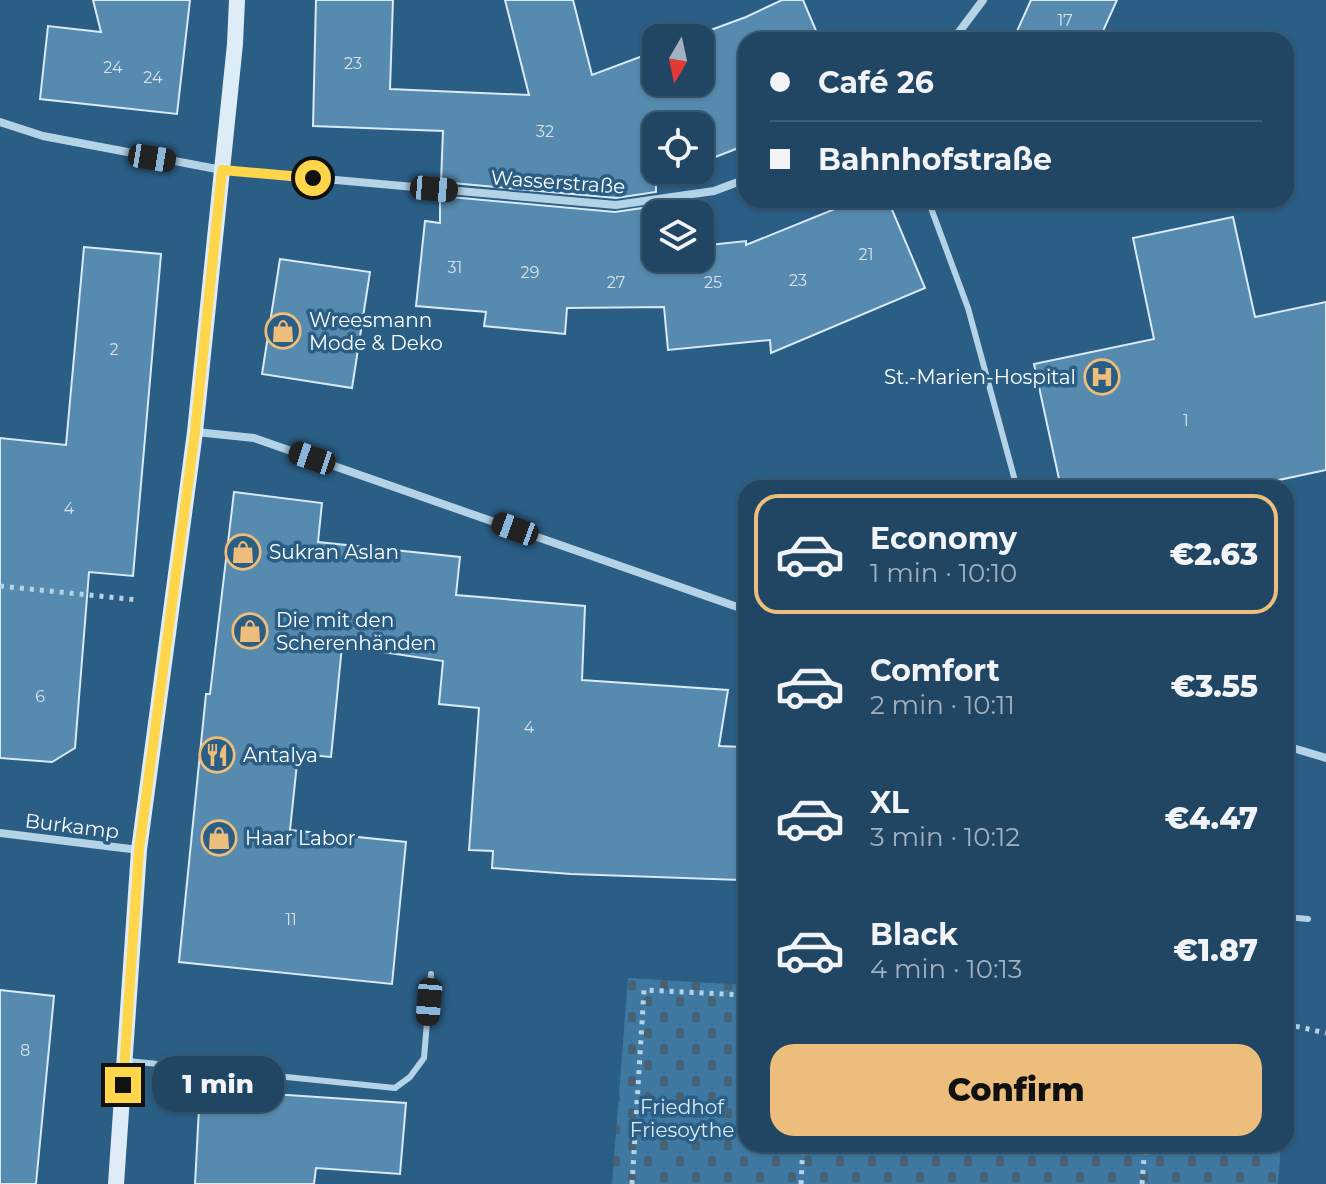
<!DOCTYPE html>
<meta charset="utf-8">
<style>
:root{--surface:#204664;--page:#2d506d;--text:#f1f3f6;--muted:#a2b1bf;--line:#3d5e78;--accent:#edbd7c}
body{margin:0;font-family:Montserrat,sans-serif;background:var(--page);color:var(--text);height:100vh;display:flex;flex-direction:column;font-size:30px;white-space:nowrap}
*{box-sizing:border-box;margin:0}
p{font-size:26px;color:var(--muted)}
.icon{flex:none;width:44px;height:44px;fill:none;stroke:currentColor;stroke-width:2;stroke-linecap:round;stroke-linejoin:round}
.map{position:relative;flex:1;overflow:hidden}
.details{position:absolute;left:738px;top:480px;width:556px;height:672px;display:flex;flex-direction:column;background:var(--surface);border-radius:24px;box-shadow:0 2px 6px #0004,0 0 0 2px var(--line)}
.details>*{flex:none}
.top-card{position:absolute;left:738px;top:32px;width:556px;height:176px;border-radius:24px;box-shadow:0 2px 6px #0004,0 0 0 2px var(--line);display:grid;align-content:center;height:176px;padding:0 32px;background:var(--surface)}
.needle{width:52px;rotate:189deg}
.controls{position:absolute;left:642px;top:24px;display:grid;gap:16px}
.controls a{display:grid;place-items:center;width:72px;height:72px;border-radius:16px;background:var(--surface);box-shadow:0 2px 6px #0004,0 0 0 2px var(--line);font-size:40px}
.end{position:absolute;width:36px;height:36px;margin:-18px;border:10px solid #ffd54a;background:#111;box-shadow:0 0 0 4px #111}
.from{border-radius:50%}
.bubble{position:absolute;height:56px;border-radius:24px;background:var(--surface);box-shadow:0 2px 6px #0004,0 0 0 2px var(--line);font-size:26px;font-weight:800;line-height:56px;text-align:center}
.car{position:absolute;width:24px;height:48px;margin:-24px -12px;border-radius:10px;box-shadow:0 0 6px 2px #0007;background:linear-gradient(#222 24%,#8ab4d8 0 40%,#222 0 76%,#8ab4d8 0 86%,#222 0)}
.top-card b{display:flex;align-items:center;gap:28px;height:76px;font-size:30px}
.top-card b+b{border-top:2px solid var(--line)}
.top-card i{width:20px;height:20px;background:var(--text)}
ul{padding:14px 0 0;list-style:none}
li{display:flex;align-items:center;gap:24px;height:120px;margin:0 16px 12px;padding:0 16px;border:4px solid transparent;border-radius:24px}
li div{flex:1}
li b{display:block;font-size:30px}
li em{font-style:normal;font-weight:800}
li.selected{border-color:var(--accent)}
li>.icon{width:72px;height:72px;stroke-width:1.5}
.action{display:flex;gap:16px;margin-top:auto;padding:16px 32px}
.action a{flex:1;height:92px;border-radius:24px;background:var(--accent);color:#111;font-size:32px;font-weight:800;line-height:92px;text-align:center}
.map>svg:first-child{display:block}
.cemetery{fill:url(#cemetery-stones)}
.building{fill:#568aae;stroke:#d8eaf6;stroke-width:2}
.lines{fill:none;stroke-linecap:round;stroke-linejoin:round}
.path{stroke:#b5d3e7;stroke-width:5;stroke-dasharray:4 6;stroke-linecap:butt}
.lane{stroke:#b5d3e7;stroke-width:6}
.street{stroke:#b5d3e7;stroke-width:8}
.secondary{stroke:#deecf7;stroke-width:16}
.route{stroke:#ffd54a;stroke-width:10}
.labels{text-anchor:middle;stroke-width:7;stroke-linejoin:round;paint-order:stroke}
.number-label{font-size:16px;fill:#d5e2eb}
.street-label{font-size:20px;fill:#fff;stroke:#2a5e85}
.poi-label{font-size:20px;fill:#fff;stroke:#2a5e85;text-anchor:start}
.park-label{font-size:20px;fill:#d8eaf6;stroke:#2a5e85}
</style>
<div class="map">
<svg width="1326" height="1184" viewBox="0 0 1326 1184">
<defs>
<pattern id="cemetery-stones" width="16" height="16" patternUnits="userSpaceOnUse" patternTransform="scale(2)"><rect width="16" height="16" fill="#3f79a1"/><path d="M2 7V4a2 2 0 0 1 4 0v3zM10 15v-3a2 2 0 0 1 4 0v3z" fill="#466276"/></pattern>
</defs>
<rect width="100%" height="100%" fill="#2a5e85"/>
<path class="cemetery" d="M 628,978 L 746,985 L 746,1144 L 1281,1144 L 1278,1184 L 612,1184 Z"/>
<g class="building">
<path d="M 93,0 L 190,0 L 177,114 L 40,99 L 48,26 L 101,32 Z"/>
<path d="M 316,0 L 393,0 L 390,89 L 529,95 L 505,0 L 573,0 L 592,75 L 656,51 L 656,82 L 700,82 L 700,38 L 689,38 L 746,17 L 782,0 L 803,0 L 820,40 L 746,40 L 746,145 L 700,163 L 700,126 L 656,126 L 656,170 L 681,170 L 656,180 L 656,192 L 616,198 L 441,182 L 443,131 L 313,126 Z"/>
<path d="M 1031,0 L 1117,0 L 1099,40 L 1013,40 Z"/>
<path d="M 440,196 L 615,212 L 656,206 L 656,258 L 700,258 L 700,246 L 746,241 L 746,245 L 857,200 L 888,200 L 925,288 L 771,353 L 770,340 L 668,350 L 664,307 L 567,308 L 565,334 L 484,326 L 486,312 L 416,306 L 425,221 L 440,223 Z"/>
<path d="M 1233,217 L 1255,317 L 1326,302 L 1326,470 L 1241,488 L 1061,488 L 1034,364 L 1154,339 L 1133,238 Z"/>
<path d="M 84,247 L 161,254 L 133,576 L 89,572 L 75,748 L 52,762 L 0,758 L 0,438 L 66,445 Z"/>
<path d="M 280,259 L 370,272 L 352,388 L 262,374 Z"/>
<path d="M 234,492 L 322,503 L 318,542 L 460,557 L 456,595 L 585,606 L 582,680 L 728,690 L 719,746 L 743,747 L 739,799 L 744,799 L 740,880 L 571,874 L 492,868 L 493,851 L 469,850 L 479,708 L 439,704 L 443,661 L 342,646 L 331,757 L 298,754 L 290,830 L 406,842 L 392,984 L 179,962 L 206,694 L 210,694 Z"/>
<path d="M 0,990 L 54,996 L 36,1184 L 0,1184 Z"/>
<path d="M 200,1089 L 406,1103 L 400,1174 L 316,1168 L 314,1184 L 195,1184 Z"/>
</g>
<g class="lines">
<g class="path">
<path d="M 0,586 L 138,600"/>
<path d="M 1286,1024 L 1326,1033"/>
<path d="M 632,1184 L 644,990 L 746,995"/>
<path d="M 801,1184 L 803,1144"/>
<path d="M 1142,1184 L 1145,1144"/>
</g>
<g class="lane">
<path d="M 928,200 L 968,308 L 1017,488"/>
<path d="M 1286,732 L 1288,746"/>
<path d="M 1286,917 L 1308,919"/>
<path d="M 128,1061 L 395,1088 L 410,1077 L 424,1058 L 431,974"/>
</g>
<g class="street">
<path d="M 953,40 L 983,0"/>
<path d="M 0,122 L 43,136 L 222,170 L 616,205 L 714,191 L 746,179"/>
<path d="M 196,432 L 254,438 L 746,610"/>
<path d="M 1286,746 L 1326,758"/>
<path d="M 0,833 L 139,850"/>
</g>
<path class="secondary" d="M 116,1184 L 139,850 L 195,432 L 235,44 L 237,0"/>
</g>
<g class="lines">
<path class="route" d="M 123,1085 L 139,850 L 195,432 L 222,170 L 313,178"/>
</g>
<defs>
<symbol id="shop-ring" viewBox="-11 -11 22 22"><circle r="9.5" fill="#2a5e85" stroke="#edbd7c" stroke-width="1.5"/><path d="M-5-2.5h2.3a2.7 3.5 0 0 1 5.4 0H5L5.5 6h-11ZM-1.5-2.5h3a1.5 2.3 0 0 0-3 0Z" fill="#edbd7c"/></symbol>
<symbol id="hospital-ring" viewBox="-11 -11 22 22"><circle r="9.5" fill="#2a5e85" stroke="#edbd7c" stroke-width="1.5"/><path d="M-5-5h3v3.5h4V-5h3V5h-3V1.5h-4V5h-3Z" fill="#edbd7c"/></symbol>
<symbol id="restaurant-ring" viewBox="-11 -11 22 22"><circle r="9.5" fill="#2a5e85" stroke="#edbd7c" stroke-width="1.5"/><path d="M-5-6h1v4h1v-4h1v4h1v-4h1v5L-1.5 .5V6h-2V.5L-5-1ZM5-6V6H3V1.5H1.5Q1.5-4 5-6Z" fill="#edbd7c"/></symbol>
</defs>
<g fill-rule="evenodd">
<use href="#shop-ring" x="263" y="311" width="40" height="40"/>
<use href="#hospital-ring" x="1082" y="357" width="40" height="40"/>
<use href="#shop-ring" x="223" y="532" width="40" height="40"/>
<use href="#shop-ring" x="230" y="611" width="40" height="40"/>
<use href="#restaurant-ring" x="197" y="735" width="40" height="40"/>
<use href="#shop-ring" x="199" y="818" width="40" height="40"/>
</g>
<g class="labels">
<g class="number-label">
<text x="1065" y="26">17</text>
<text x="353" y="69">23</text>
<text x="113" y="73">24</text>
<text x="153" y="83">24</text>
<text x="545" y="137">32</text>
<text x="866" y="260">21</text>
<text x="455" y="273">31</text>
<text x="530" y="278">29</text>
<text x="798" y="286">23</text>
<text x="616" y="288">27</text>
<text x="713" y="288">25</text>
<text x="114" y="355">2</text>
<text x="1186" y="426">1</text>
<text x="69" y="514">4</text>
<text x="40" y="702">6</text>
<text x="529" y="733">4</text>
<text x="291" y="925">11</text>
<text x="25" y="1056">8</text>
</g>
<g class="street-label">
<text transform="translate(558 182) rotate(4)" y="7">Wasserstraße</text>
<text transform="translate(72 826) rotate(7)" y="7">Burkamp</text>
</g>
<g class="poi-label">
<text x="309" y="327">Wreesmann<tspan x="309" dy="23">Mode &amp; Deko</tspan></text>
<text x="1076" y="384" text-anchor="end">St.-Marien-Hospital</text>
<text x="269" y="559">Sukran Aslan</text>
<text x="276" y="627">Die mit den<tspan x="276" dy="23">Scherenhänden</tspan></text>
<text x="243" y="762">Antalya</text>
<text x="245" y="845">Haar Labor</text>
</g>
<g class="park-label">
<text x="682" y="1114">Friedhof<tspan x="682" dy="23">Friesoythe</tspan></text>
</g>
</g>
</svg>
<div class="controls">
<a><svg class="needle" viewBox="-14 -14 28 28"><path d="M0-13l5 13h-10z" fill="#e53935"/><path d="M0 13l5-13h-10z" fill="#a2b1bf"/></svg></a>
<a><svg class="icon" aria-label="locate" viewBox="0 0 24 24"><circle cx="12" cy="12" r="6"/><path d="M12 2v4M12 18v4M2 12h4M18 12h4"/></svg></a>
<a><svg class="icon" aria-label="layers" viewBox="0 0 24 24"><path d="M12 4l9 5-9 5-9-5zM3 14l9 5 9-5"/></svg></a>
</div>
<i class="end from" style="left:313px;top:178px"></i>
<i class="end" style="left:123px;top:1085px"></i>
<div class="bubble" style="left:152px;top:1056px;width:132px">1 min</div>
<i class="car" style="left:152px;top:158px;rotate:99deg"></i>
<i class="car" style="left:434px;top:189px;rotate:95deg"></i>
<i class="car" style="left:312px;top:458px;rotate:289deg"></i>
<i class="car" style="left:515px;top:529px;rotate:290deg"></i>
<i class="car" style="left:429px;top:1002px;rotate:185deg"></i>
<div class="top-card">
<b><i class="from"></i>Café 26</b>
<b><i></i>Bahnhofstraße</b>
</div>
<section class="details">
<ul>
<li class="selected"><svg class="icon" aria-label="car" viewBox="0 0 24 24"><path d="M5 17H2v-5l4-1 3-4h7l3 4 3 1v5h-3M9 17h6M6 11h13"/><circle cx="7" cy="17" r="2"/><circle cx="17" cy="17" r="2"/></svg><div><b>Economy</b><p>1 min · 10:10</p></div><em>€2.63</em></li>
<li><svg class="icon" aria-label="car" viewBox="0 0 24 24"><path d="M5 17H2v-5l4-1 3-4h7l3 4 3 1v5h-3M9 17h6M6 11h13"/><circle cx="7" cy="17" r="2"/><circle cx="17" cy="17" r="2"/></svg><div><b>Comfort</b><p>2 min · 10:11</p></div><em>€3.55</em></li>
<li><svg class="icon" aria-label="car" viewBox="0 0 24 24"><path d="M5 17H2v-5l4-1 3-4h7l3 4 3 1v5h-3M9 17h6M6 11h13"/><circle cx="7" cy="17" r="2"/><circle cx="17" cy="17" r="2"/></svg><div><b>XL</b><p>3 min · 10:12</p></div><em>€4.47</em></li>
<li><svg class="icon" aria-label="car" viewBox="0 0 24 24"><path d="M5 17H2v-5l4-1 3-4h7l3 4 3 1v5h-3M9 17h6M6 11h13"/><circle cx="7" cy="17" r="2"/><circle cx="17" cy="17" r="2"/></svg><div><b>Black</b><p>4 min · 10:13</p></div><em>€1.87</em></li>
</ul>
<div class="action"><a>Confirm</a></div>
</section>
</div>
